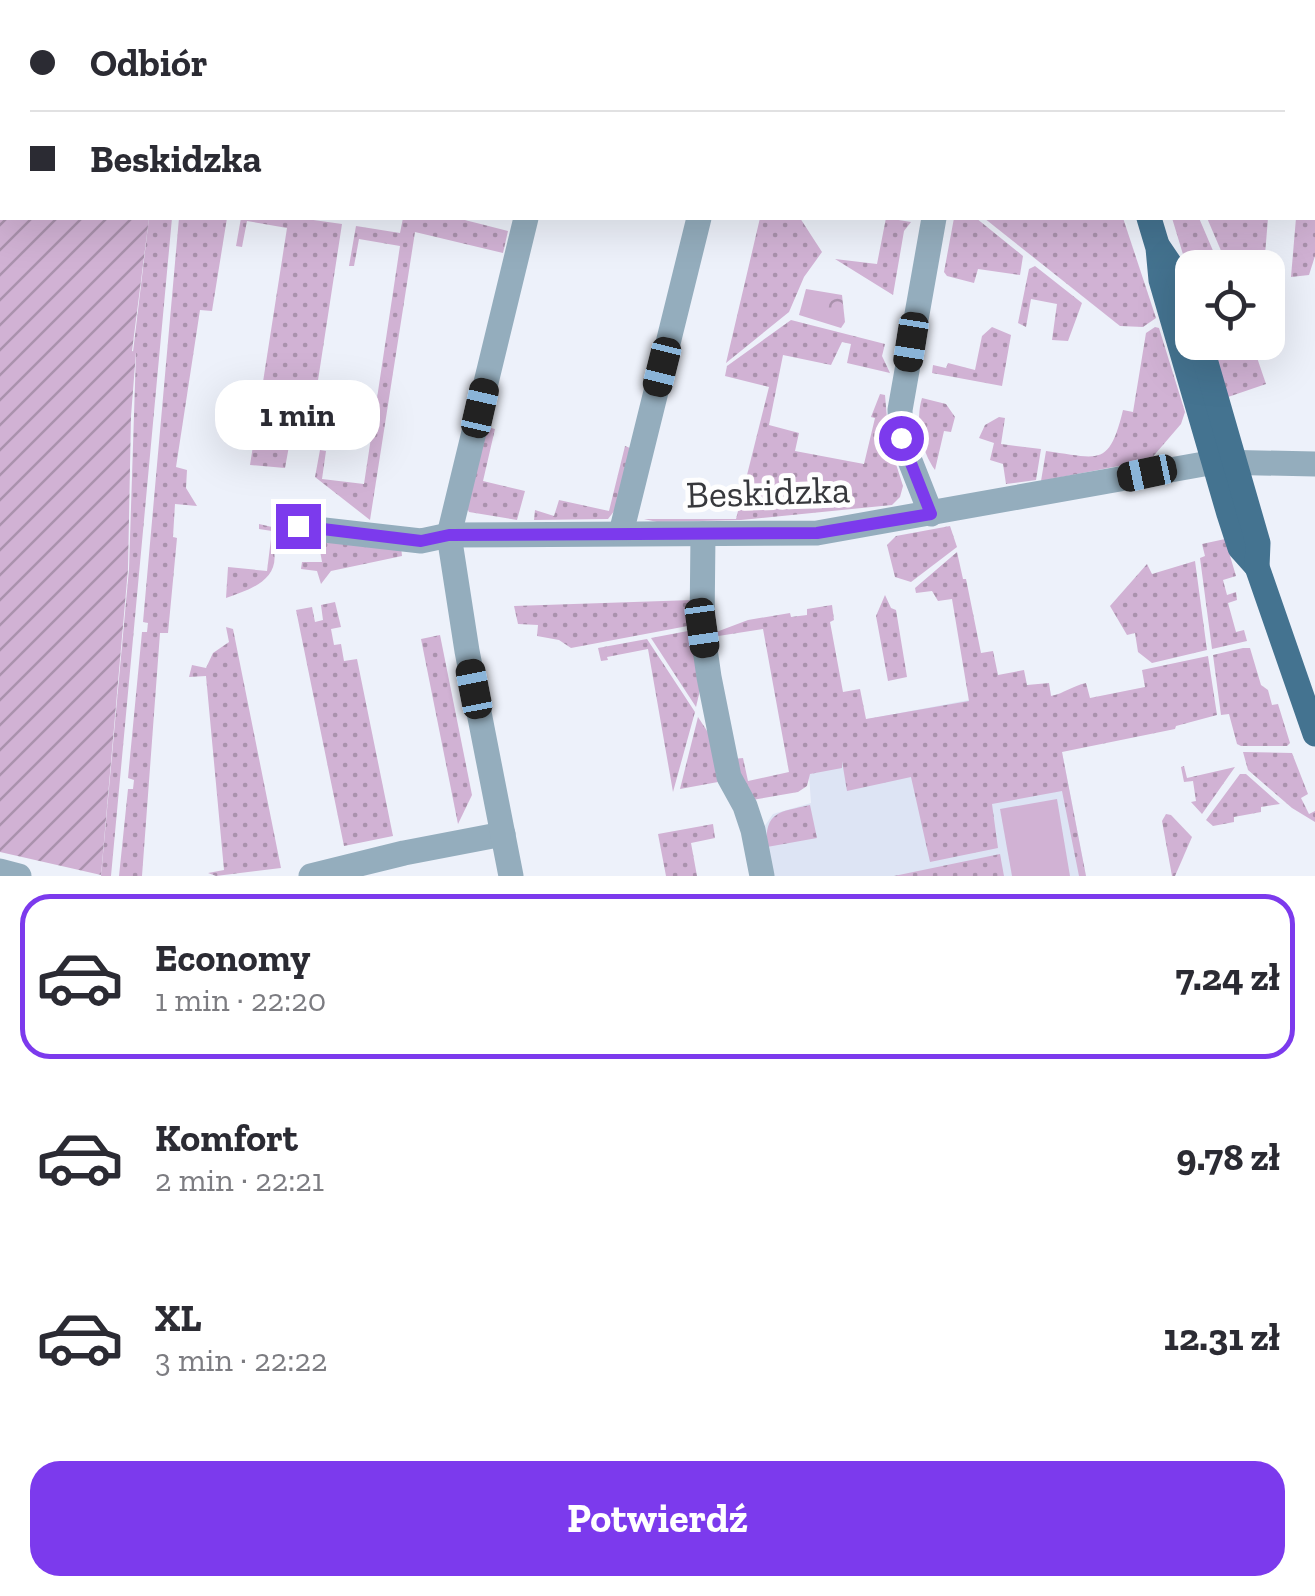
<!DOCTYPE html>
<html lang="pl">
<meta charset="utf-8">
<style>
:root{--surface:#fff;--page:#f7f7f7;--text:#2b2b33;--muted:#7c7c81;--line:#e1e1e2;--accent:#7c3aed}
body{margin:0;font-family:"Zilla Slab",serif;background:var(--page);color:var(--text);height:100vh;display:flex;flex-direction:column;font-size:38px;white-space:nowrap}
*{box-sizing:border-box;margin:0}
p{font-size:32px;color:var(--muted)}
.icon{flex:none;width:55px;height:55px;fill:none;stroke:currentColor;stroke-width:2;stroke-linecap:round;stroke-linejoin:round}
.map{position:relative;height:876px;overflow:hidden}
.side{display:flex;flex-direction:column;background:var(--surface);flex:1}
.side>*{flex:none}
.top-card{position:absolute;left:0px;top:0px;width:1315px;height:220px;box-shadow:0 10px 40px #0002;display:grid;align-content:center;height:220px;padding:0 30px;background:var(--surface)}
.tools{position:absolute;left:1175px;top:250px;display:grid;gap:20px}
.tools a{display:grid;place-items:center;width:110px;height:110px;border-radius:20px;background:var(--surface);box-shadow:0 10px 40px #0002;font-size:50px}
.end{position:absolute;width:45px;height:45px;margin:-22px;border:12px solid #7c3aed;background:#fff;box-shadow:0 0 0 5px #fff}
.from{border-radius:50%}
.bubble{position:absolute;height:70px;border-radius:30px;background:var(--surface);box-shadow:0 10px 40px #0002;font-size:32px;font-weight:700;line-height:70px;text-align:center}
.car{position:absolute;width:30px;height:60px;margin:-30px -15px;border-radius:12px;box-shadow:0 0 8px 2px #0007;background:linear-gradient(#222 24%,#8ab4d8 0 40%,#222 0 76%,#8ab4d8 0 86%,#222 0)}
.top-card b{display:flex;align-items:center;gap:35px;height:95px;font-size:38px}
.top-card b+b{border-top:2px solid var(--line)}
.top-card i{width:25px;height:25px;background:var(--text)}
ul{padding:18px 0 0;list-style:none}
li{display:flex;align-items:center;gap:30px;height:165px;margin:0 20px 15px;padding:0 10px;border:5px solid transparent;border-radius:30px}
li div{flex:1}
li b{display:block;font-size:38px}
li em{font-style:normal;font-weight:700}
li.current{border-color:var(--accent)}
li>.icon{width:90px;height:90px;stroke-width:1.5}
.action{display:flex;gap:20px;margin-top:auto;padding:20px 30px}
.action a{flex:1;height:115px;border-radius:30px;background:var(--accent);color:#fff;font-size:40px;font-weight:700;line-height:115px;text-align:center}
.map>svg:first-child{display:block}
.built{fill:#dde4f4}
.grass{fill:url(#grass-dots)}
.park{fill:url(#park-crowns)}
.garden{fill:url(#garden-furrows)}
.pitch{fill:#d1b2d4}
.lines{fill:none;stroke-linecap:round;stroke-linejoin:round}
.minor{stroke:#94adbd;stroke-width:25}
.major{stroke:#447390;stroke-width:25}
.route{stroke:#7c3aed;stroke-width:12}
.labels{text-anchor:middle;stroke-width:10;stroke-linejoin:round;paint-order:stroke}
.street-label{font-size:38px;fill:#37383c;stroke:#fefefe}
</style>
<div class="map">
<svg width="1315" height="876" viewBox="0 0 1315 876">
<defs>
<pattern id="grass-dots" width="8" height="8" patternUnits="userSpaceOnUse" patternTransform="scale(2.5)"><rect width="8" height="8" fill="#d1b2d4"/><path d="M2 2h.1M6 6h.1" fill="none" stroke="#aa92ad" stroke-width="1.8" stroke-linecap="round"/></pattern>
<pattern id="park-crowns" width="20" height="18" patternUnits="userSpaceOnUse" patternTransform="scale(2.5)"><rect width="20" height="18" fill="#d1b2d4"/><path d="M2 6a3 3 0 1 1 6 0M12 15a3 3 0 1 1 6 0" fill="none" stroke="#aa92ad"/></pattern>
<pattern id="garden-furrows" width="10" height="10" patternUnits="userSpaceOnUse" patternTransform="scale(2.5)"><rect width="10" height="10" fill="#d1b2d4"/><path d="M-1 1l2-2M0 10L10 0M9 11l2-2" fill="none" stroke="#aa92ad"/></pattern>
</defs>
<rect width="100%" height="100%" fill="#edf1fa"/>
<path class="built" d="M 1049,685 L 1086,876 L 772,876 L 764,827 L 773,814 L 811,803 L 809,774 L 836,725 Z"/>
<g class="grass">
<path d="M 1313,213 L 1315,213 L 1315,256 L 1309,275 L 1291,277 L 1296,218 L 1312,218 Z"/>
<path d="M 149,218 L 172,218 L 111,876 L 101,876 L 129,569 L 136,353 L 133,352 Z"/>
<path d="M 179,218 L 227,218 L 212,311 L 200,310 L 176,467 L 187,470 L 186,488 L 197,506 L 175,504 L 173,537 L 177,538 L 168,633 L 160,633 L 142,876 L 119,876 L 128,789 L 133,789 L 134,780 L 128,778 L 142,632 L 147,632 L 148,623 L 143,622 Z"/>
<path d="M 241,218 L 299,218 L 342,224 L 311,426 L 293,424 L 285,468 L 250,465 L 287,228 L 247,221 L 242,247 L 236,246 Z"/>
<path d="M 403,218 L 457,218 L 508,231 L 503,253 L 415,232 L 370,520 L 315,477 L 320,450 L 326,451 L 322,479 L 364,484 L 400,246 L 359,239 L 354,266 L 349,266 L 356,226 L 400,233 Z"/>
<path d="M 760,218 L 800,218 L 822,252 L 804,277 L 789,312 L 726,363 Z"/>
<path d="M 886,218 L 911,222 L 904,231 L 893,295 L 835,259 L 877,264 Z"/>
<path d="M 954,218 L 976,218 L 1023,256 L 1020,275 L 978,269 L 974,283 L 947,276 L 944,272 Z"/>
<path d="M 984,218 L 1123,218 L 1156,318 L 1143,327 L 1120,326 Z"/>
<path d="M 1172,218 L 1199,218 L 1220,267 L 1192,268 L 1192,284 Z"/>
<path d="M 1207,218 L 1268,218 L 1264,267 L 1228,267 Z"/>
<path d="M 1035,266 L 1082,303 L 1068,341 L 1052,340 L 1057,304 L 1031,299 L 1026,327 L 1018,323 L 1029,269 Z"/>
<path d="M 791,320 L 885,344 L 882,356 L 890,373 L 847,363 L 851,344 L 842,342 L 831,365 L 783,355 L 769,425 L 799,433 L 795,451 L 864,464 L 875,418 L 871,417 L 880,394 L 885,395 L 889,442 L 903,486 L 900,497 L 892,505 L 741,520 L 657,522 L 644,519 L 736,519 L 769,387 L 725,376 L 727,366 Z"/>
<path d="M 992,327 L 1011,335 L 1002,386 L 932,373 L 933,365 L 946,368 L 948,363 L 975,370 L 982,336 Z"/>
<path d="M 1155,327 L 1159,328 L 1185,412 L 1181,424 L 1150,460 L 1041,481 L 1046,451 C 1099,458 1109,468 1123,410 L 1133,412 L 1146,333 Z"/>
<path d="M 1211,343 L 1252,343 L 1266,384 L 1228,397 Z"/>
<path d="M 922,398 L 946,404 L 955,417 L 951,432 L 944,431 L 935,470 C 921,450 915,421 922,398 Z"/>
<path d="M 999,417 L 1005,418 L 1001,444 L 1041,449 L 1036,480 L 1006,484 L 1003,464 L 990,460 L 994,443 L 979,438 L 985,425 Z"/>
<path d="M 483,426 L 495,429 L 483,481 L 525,491 L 517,520 L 469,512 L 467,508 Z"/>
<path d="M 625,446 L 630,448 L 615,510 L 608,519 L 534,520 L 535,510 L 554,516 L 559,500 L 609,511 Z"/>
<path d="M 259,524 L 272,527 L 284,538 L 273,546 C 282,580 251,589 226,598 L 228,567 L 267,571 L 272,531 L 259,529 Z"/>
<path d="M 950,526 L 957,547 L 911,582 L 895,577 L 887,545 L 896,536 Z"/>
<path d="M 318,539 L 401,546 L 402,556 L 331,571 L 321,584 L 317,571 L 301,569 L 302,562 L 322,562 Z"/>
<path d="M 1225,539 L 1236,576 L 1223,580 L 1227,595 L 1236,592 L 1237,600 L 1228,603 L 1236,632 L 1244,630 L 1247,641 L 1212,649 L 1200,558 L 1205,556 L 1202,544 Z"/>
<path d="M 957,552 L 963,579 L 966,579 L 981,653 L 993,651 L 998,675 L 1024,670 L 1027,685 L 1049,683 L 1051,696 C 1065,693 1072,686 1086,683 L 1090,698 L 1145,687 L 1142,670 L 1208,656 L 1217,715 L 1176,726 L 1175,729 L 1062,752 L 1086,876 L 1079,876 L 1062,791 L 992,804 L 998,848 L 930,862 L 911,777 L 847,791 L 842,761 L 842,768 L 810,774 L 807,786 L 798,792 L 752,800 L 733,759 L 743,758 L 748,781 L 789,772 L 763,629 L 712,637 L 711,634 L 748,620 L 790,613 L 791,617 L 807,615 L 807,609 L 832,605 L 834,620 L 830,622 L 843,692 L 860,689 L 866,719 L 969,701 L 952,599 L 938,601 L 932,591 L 916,593 L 915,588 Z"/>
<path d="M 1195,561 L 1207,650 L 1152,663 L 1138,652 L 1135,633 L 1127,635 L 1110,606 L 1147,564 L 1152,574 Z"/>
<path d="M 885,595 L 891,608 L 896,610 L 907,677 L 888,681 L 876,616 Z"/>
<path d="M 693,600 L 693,625 L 571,648 L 559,640 L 537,636 L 538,625 L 518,624 L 514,606 Z"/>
<path d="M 335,602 L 341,627 L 331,629 L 334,645 L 341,644 L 344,661 L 357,659 L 393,836 L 344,846 L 296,610 L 312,607 L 315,622 L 323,620 L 321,605 Z"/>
<path d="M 226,627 L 233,629 L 281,868 L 216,876 L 208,873 L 224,870 L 206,676 L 189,677 L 192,665 L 206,668 L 213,653 L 229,642 Z"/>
<path d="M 693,630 L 701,686 L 696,707 L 651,638 Z"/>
<path d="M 440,635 L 472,795 L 458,824 L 421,639 Z"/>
<path d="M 647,639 L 695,712 L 673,792 L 648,649 L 607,657 L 608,660 L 601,661 L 598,648 Z"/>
<path d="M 1243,648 L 1250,648 L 1261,685 L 1268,690 L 1272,705 L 1278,704 L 1290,743 L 1287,746 L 1241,746 L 1237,744 L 1229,714 L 1221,715 L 1213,655 Z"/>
<path d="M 698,717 L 711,737 L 718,782 L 680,789 Z"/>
<path d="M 1243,752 L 1292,753 L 1308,794 L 1301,798 L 1309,814 L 1315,811 L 1315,822 L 1292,808 L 1248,770 Z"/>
<path d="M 1184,766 L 1187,778 L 1235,767 L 1202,814 L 1191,802 L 1196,801 L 1193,781 L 1184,782 L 1181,767 Z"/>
<path d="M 1240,774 L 1246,774 L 1280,804 L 1261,807 L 1261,812 L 1234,817 L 1234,822 L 1213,826 L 1206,820 Z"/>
<path d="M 810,805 L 817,838 L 767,847 C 764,811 780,812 810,805 Z"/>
<path d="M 1166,814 L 1171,815 L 1192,837 L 1175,876 L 1172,876 L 1162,821 Z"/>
<path d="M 713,824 L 715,838 L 691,843 L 697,876 L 666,876 L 658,834 Z"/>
<path d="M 1000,854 L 1004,876 L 894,876 Z"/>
</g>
<path class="park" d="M 806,289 L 842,295 L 845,322 L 841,328 L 799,315 Z"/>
<path class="garden" d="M 0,0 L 175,0 L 2,2 L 2,218 L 149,218 L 132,351 L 136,352 L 131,416 L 128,569 L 101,875 L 0,852 Z"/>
<path class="pitch" d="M 1057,799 L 1070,876 L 1012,876 L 1000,809 Z"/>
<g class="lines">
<g class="minor">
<path d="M 577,2 L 577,0"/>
<path d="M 753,2 L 753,0"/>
<path d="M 931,514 L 901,438 L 900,410 L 934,218"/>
<path d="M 298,527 L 421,541 L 449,535 L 817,533 L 1215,462 L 1315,464"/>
<path d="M 621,533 L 699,218"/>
<path d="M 703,534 L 702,628 L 709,677 L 729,777 L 745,806 L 753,830 L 762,876"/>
<path d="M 0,871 L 19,876"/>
<path d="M 311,876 L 404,853 L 503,834"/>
<path d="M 511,876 L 467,651 L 449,535 L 526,218"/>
</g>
<g class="major">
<path d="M 1099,0 L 1099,2"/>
<path d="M 1149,218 L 1158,248 L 1161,280 L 1229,514 L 1240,548 L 1257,567"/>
<path d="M 1159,248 L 1178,276 L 1192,320"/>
<path d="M 1200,342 L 1258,543 L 1257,567 L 1315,734"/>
</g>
</g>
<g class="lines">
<path class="route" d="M 298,526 L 421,541 L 449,535 L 817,533 L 931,514 L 901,438"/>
</g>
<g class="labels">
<g class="street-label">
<text transform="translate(768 492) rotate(-2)" y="13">Beskidzka</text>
</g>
</g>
</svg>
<div class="tools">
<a><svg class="icon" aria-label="locate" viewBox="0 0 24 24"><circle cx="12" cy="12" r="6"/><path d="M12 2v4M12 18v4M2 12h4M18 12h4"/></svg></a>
</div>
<i class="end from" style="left:901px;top:438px"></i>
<i class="end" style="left:298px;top:526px"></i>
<div class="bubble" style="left:215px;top:380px;width:165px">1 min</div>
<i class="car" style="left:911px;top:342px;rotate:189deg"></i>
<i class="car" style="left:662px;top:367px;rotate:194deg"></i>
<i class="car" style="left:480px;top:408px;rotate:13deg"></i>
<i class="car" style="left:1147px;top:473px;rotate:258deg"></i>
<i class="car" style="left:702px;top:628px;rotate:172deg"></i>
<i class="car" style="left:474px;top:689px;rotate:349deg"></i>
<div class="top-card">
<b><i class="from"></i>Odbiór</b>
<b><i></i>Beskidzka</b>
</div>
</div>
<section class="side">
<ul>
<li class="current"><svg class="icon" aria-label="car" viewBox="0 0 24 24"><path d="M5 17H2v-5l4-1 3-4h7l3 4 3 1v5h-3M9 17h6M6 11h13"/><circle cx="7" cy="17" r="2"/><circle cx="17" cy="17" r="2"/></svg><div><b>Economy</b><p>1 min · 22:20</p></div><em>7.24 zł</em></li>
<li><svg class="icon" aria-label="car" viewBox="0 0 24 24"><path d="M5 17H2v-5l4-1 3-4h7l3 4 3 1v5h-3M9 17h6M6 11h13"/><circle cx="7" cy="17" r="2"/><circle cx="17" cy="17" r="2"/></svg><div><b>Komfort</b><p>2 min · 22:21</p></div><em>9.78 zł</em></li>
<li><svg class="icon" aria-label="car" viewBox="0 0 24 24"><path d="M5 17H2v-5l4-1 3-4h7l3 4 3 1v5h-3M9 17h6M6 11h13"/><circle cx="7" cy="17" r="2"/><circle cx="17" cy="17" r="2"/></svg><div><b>XL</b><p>3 min · 22:22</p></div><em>12.31 zł</em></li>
</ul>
<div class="action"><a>Potwierdź</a></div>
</section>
